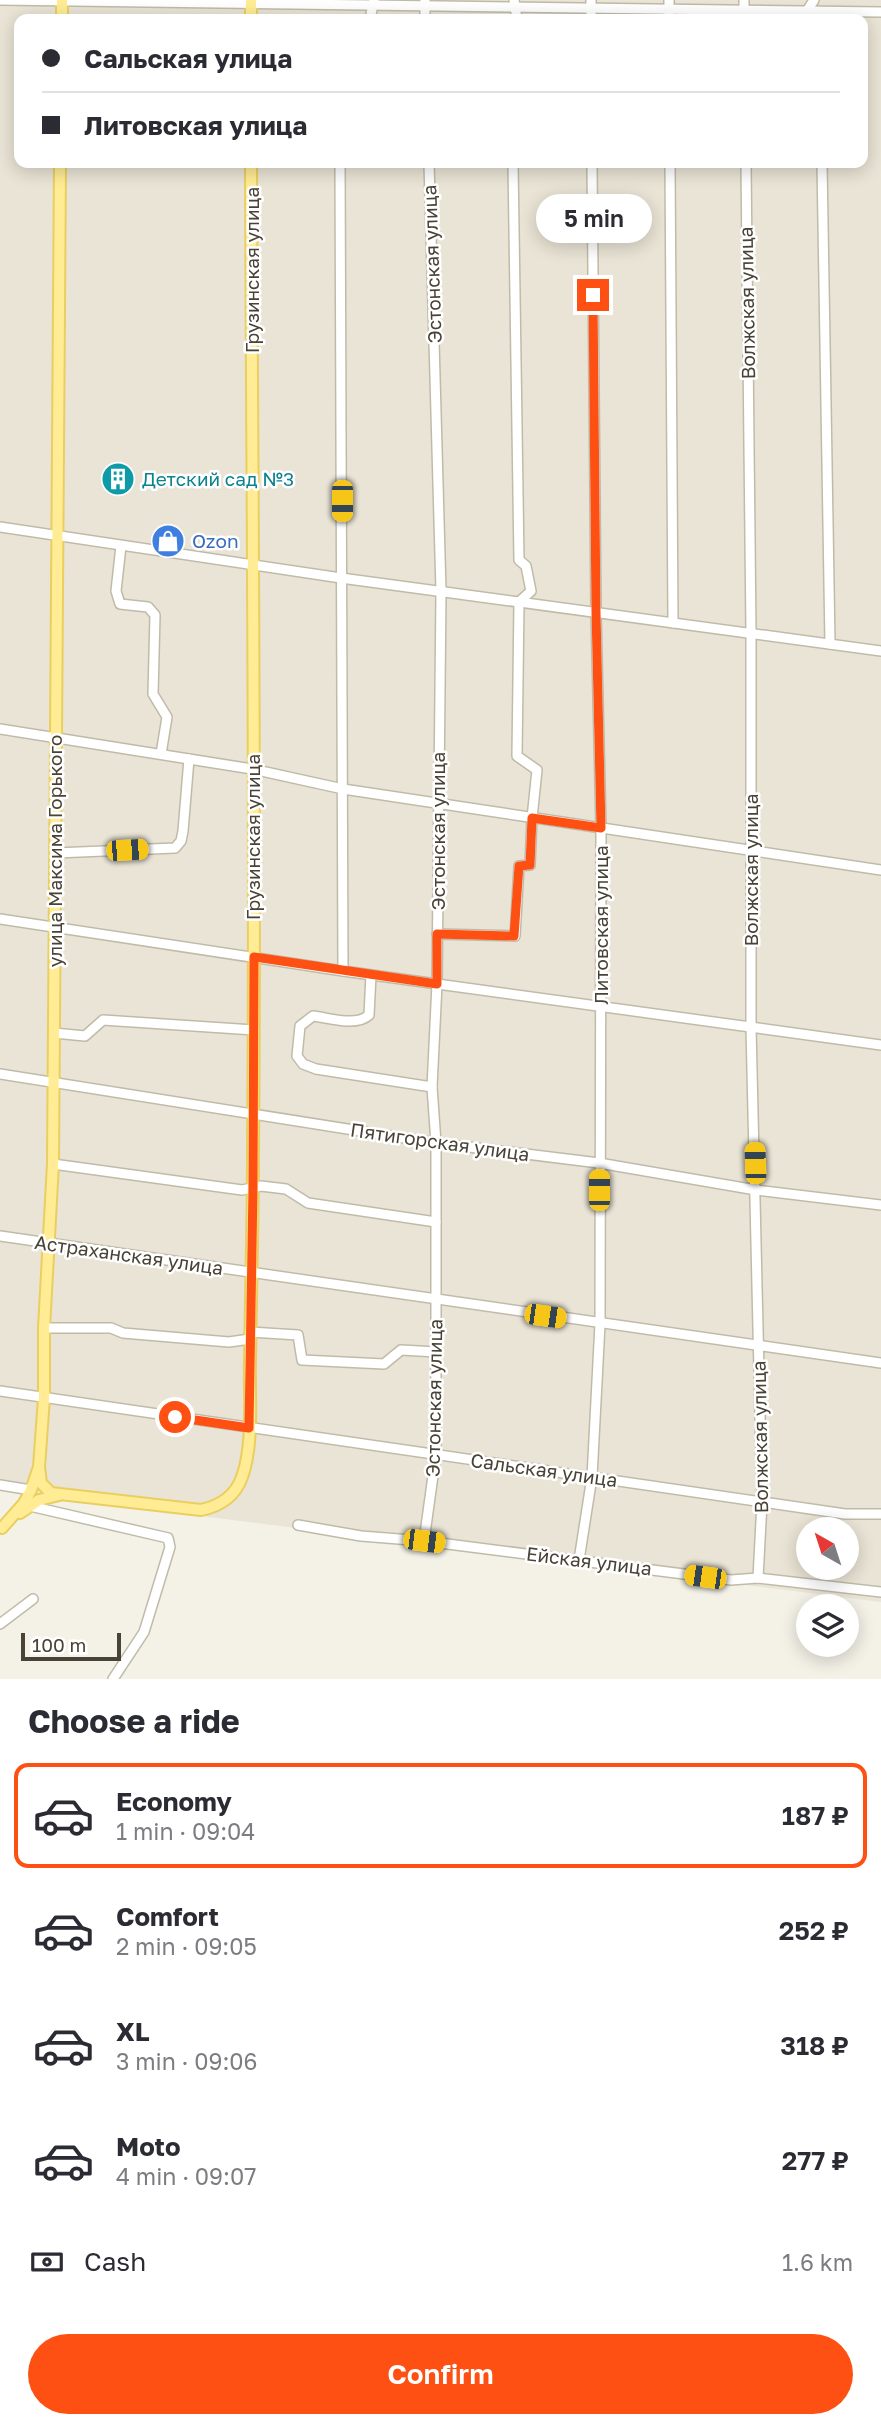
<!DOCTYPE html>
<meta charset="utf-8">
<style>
:root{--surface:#fff;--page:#f2f2f3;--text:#2b2b33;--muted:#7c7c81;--line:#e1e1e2;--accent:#ff5013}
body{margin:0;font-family:"Golos Text",sans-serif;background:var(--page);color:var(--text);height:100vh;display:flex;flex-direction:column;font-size:26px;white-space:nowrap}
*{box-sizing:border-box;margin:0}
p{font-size:23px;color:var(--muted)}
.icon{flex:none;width:38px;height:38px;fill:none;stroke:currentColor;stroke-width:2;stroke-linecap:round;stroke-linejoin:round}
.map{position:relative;height:1679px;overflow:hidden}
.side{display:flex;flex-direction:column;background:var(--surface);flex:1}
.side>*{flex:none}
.banner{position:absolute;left:14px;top:14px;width:854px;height:154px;border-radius:14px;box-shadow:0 4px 18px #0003;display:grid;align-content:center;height:154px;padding:0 28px;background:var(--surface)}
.needle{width:46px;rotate:321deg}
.buttons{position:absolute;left:796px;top:1517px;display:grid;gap:14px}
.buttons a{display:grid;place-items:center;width:63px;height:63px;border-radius:50%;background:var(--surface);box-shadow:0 4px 18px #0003;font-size:35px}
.scale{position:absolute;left:21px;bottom:18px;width:100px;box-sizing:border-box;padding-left:7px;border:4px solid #484336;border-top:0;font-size:19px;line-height:24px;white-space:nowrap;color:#484336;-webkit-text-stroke:5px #fff;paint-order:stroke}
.end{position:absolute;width:32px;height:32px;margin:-16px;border:9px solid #ff5013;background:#fff;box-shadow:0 0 0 4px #fff}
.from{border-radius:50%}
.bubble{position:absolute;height:49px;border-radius:24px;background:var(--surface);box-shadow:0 4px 18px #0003;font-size:23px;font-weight:600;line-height:49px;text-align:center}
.car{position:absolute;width:21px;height:42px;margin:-21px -10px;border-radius:9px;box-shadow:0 0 5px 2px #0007;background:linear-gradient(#f5c518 24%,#345 0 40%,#f5c518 0 76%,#345 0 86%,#f5c518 0)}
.banner b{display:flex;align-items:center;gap:24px;height:66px;font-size:26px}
.banner b+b{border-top:2px solid var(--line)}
.banner i{width:18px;height:18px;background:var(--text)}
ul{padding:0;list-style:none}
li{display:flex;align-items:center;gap:21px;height:105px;margin:0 14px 10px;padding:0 14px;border:4px solid transparent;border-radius:14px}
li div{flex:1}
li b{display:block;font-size:26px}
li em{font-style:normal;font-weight:600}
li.selected{border-color:var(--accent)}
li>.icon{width:63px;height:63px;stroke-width:1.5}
h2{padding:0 28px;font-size:32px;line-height:84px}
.pay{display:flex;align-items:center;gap:18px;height:77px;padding:0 28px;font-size:26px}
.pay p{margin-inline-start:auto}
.action{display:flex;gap:14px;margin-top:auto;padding:14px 28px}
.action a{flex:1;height:80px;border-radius:42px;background:var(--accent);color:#fff;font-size:28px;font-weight:600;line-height:80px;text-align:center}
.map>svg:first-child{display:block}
.residential{fill:#e9e4d5;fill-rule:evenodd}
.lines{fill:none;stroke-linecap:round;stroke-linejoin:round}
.minor-casing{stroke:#c0bba9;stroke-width:12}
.major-casing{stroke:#eacf60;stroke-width:14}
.minor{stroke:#fff;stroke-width:9}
.major{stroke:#ffec95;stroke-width:10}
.route{stroke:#ff5013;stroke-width:9}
.labels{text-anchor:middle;stroke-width:5;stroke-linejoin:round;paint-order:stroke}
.street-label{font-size:19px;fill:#484336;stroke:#fff}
.culture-label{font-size:19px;fill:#0d838f;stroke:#fff;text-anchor:start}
.shop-label{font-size:19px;fill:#366cbe;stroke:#fff;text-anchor:start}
</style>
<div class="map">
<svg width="881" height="1679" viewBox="0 0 881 1679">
<rect width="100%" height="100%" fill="#f4f2e7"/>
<path class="residential" d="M 0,0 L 881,0 L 881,1602 L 130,1507 L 0,1486 ZM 19,19 L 863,19 L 863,163 L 19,163 ZM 808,1530 L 847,1530 L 847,1568 L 808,1568 Z"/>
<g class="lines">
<defs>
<g id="minor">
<path d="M 0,0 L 881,12"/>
<path d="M 425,0 L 425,19"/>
<path d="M 514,0 L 517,19"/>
<path d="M 591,0 L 591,19"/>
<path d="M 669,0 L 669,19"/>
<path d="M 744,0 L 744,19"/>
<path d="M 370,19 L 374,0"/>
<path d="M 808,19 L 807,11 L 814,0"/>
<path d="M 340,163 L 343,971"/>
<path d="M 670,163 L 673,623"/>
<path d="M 746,163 L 751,633 L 751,1027 L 762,1502 L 758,1578"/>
<path d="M 822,163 L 830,644"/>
<path d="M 0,527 L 341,578 L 881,651"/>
<path d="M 121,546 L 116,591 L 120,604 L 148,607 L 155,615 L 153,694 L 167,717 L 161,754"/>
<path d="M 0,729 L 252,769 L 343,789 L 881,870"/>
<path d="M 56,853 L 175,848 L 181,841 L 183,831 L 189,759"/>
<path d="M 0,919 L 343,971 L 881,1045"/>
<path d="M 437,934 L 515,936 L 519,866 L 530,865 L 532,818 L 537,770 L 517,756 L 519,602 L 531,591 L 526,566 L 519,560 L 513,163"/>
<path d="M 371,975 L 369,1015 C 356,1027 330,1018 313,1016 L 300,1026 L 297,1056 L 303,1064 L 316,1069 L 432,1087"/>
<path d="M 54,1033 L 85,1036 L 103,1020 L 254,1030"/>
<path d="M 0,1074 L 436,1143 L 599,1163 L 756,1190 L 881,1205"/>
<path d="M 53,1164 L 242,1190 L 261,1186 L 286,1189 L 308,1203 L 436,1222"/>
<path d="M 0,1236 L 881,1363"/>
<path d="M 44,1328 L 111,1328 L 123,1333 L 229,1342 L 250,1339"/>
<path d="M 250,1332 L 298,1335 L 302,1360 L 384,1364 L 401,1350 L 437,1352"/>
<path d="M 0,1391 L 845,1514 L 881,1514"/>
<path d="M 0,1485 L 31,1490"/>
<path d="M 30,1506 L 168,1538 L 170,1547 L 144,1632 L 113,1679"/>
<path d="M 298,1525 L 361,1536 L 424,1541 L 731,1580 L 758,1578 L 881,1592"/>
<path d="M 424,1541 L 436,1454 L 436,1143 L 432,1087 L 437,984 L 441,591 L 429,163"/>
<path d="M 579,1560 L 592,1477 L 600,1324 L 601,828 L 596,612 L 592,163"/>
<path d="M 0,1624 L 33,1599"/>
</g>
<g id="major">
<path d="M 251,0 L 251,19"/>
<path d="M 62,19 L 62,0"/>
<path d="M 39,1467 L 41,1483 L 51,1493 L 201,1510 C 220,1506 235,1497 242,1477 C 254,1444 249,1396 250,1361 C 251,1290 253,1219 253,1148 C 256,819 252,491 251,163"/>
<path d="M 20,1513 L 39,1500 L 59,1495"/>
<path d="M 2,1528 L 24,1503 L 31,1490 L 39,1467 L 44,1398 L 44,1328 L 53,1164 L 60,163"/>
</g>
</defs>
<use href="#minor" class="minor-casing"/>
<use href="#major" class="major-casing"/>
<use href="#minor" class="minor"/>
<use href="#major" class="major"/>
</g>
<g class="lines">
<path class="route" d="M 175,1417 L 249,1428 L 253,1188 L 254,957 L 437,984 L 437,934 L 514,936 L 519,866 L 530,865 L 532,818 L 601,828 L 596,612 L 593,295"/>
</g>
<defs>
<symbol id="building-disc" viewBox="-11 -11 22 22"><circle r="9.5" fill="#0f9aa8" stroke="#fff"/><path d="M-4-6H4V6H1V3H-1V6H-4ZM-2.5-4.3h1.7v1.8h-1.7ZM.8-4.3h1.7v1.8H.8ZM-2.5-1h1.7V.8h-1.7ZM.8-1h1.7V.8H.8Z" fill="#fff"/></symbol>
<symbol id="shop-disc" viewBox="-11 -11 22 22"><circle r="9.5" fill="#3f7fe0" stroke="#fff"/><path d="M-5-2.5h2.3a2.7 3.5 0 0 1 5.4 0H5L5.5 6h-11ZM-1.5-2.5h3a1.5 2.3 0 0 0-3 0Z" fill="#fff"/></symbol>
</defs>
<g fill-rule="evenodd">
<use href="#building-disc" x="99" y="460" width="38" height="38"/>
<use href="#shop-disc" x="149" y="522" width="38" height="38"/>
</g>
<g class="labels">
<g class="street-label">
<text transform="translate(432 264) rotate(-92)" y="7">Эстонская улица</text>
<text transform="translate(252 270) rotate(-90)" y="7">Грузинская улица</text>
<text transform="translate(747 303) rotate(-91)" y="7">Волжская улица</text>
<text transform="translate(438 831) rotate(-90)" y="7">Эстонская улица</text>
<text transform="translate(253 837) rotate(-90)" y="7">Грузинская улица</text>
<text transform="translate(55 851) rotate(-90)" y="7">улица Максима Горького</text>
<text transform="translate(751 870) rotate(-90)" y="7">Волжская улица</text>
<text transform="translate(601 925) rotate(-90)" y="7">Литовская улица</text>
<text transform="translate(440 1142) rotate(8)" y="7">Пятигорская улица</text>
<text transform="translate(129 1255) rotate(8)" y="7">Астраханская улица</text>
<text transform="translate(434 1398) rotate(-89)" y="7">Эстонская улица</text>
<text transform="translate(760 1437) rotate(-91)" y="7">Волжская улица</text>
<text transform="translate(544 1470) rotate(8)" y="7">Сальская улица</text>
<text transform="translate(589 1561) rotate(7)" y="7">Ейская улица</text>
</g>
<g class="culture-label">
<text x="142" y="486">Детский сад №3</text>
</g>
<g class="shop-label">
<text x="192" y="548">Ozon</text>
</g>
</g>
</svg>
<div class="buttons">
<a><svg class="needle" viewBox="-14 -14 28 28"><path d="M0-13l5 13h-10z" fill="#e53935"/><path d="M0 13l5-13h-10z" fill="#7c7c81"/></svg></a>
<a><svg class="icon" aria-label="layers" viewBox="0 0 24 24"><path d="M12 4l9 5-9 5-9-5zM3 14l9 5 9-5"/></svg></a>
</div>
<div class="scale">100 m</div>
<i class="end from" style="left:175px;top:1417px"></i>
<i class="end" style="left:593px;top:295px"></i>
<div class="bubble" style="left:536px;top:194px;width:116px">5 min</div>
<i class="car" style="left:342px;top:501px;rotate:180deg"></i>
<i class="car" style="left:127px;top:850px;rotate:87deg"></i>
<i class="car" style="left:755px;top:1163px;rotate:358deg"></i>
<i class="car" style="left:599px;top:1190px;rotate:0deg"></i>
<i class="car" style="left:545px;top:1316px;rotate:98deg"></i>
<i class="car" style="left:424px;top:1541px;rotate:97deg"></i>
<i class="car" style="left:705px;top:1577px;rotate:278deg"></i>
<div class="banner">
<b><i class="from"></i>Сальская улица</b>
<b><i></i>Литовская улица</b>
</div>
</div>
<section class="side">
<h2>Choose a ride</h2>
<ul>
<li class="selected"><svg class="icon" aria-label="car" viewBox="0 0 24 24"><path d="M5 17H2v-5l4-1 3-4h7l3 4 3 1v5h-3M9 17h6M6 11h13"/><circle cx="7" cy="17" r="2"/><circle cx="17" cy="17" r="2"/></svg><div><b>Economy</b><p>1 min · 09:04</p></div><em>187 ₽</em></li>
<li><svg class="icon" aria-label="car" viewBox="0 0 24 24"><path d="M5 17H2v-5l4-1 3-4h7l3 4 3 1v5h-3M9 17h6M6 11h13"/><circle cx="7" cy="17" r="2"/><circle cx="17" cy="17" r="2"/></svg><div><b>Comfort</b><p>2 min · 09:05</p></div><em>252 ₽</em></li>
<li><svg class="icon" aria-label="car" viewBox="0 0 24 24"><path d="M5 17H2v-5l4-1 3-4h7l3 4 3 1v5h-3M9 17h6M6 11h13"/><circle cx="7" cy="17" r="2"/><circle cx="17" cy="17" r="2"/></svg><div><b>XL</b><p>3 min · 09:06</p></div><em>318 ₽</em></li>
<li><svg class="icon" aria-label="car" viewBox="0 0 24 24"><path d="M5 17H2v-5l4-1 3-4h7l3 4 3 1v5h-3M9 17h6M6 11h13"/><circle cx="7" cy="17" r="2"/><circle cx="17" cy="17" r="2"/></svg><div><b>Moto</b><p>4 min · 09:07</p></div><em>277 ₽</em></li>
</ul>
<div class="pay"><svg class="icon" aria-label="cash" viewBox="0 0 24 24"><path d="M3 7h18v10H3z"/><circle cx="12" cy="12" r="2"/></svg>Cash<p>1.6 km</p></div>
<div class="action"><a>Confirm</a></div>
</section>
